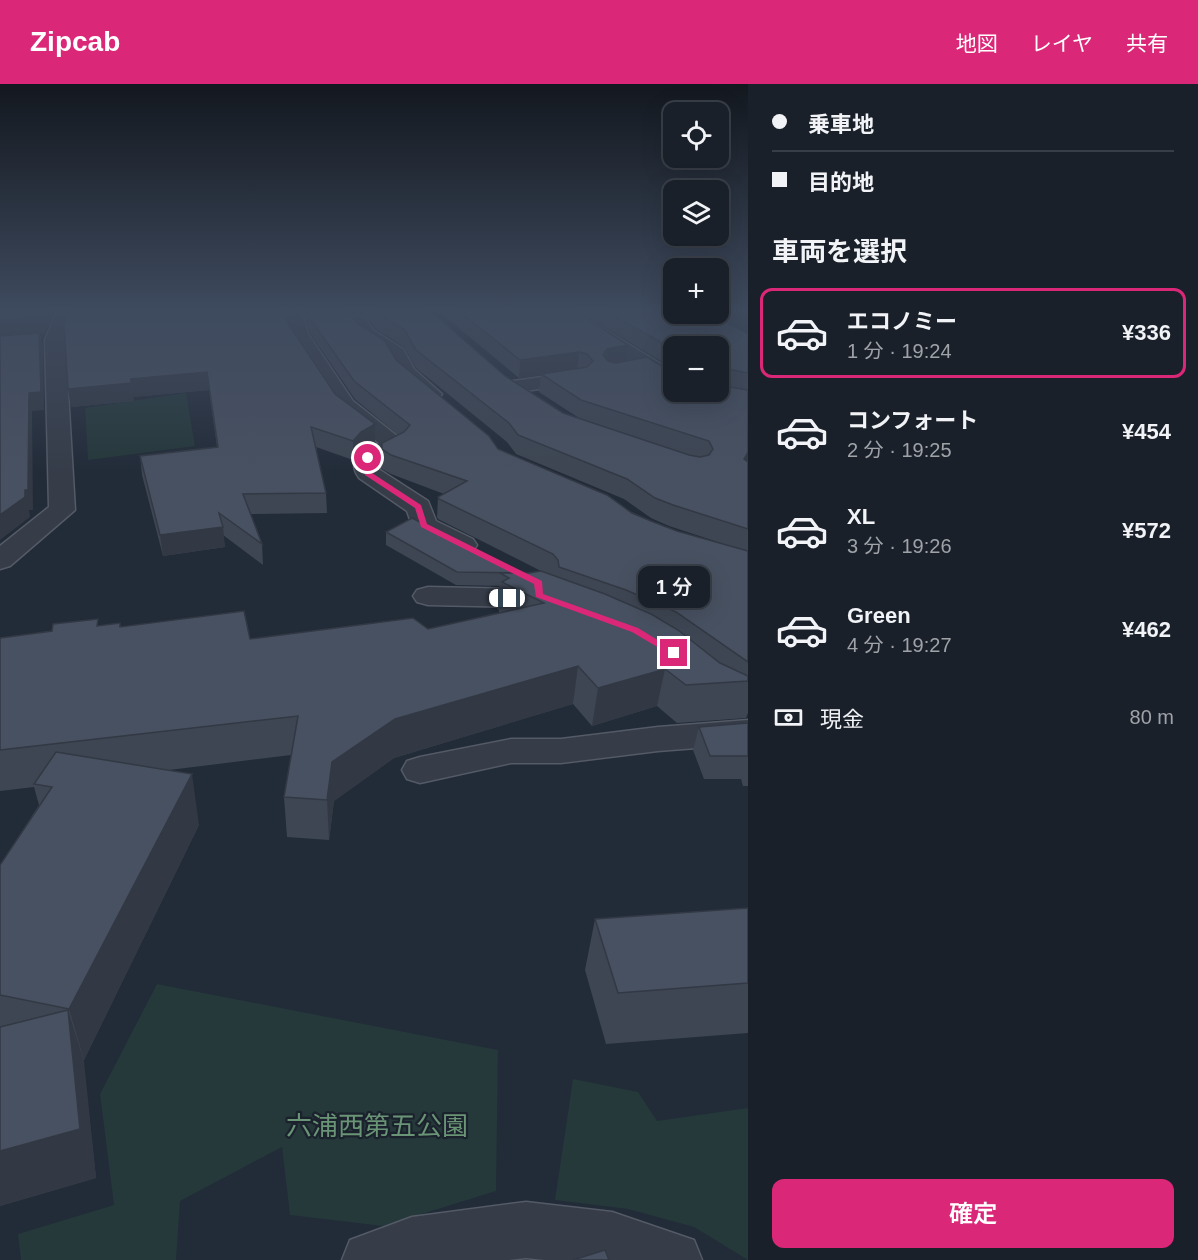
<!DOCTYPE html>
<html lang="ja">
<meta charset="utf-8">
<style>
:root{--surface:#1a202a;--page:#272d36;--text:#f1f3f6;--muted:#9fa3a8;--line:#383e47;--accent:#db2777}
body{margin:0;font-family:Arial,"Noto Sans JP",sans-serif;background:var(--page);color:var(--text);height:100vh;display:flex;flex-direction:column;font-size:22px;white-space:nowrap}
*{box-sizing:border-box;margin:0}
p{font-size:20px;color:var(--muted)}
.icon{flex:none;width:33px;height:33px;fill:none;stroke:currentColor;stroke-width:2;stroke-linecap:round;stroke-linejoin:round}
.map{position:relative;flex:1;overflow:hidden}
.drawer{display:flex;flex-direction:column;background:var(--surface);width:450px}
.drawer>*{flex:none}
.guide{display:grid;align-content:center;height:132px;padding:0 24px;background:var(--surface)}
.controls{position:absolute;left:663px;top:18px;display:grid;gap:12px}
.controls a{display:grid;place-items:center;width:66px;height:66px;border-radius:12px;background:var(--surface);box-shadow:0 6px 24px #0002,0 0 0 2px var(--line);font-size:30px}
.end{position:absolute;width:27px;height:27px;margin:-14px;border:8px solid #db2777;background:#fff;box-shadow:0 0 0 3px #fff}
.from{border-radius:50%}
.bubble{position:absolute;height:42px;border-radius:12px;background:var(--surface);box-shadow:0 6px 24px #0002,0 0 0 2px var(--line);font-size:20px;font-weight:600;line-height:42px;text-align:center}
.car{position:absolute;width:18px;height:36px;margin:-18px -9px;border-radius:8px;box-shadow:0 0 4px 2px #0007;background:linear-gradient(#fff 24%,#345 0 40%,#fff 0 76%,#345 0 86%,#fff 0)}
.guide b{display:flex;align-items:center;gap:21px;height:57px;font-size:22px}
.guide b+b{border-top:2px solid var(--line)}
.guide i{width:15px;height:15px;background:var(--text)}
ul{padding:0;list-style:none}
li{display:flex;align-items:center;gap:18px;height:90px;margin:0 12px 9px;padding:0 12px;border:3px solid transparent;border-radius:12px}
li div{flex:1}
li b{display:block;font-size:22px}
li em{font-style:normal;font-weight:600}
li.current{border-color:var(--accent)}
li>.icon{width:54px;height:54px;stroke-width:1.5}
h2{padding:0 24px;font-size:27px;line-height:72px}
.pay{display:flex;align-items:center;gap:15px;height:66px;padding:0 24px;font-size:22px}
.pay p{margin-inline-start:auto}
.primary-button{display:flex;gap:12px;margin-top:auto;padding:12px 24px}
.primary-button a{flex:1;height:69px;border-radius:12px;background:var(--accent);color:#fff;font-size:24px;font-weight:600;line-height:69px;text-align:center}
header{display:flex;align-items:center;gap:36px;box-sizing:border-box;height:84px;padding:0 30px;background:var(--accent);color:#fff}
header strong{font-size:28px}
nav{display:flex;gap:33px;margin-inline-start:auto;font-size:21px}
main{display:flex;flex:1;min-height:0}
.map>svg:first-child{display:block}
.green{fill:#25383a}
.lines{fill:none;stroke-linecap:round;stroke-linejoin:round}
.minor-casing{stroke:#545a66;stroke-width:3}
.tertiary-casing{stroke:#545a66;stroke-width:3}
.minor{fill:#363d49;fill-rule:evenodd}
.tertiary{fill:#363d49;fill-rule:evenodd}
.wall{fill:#3e4653;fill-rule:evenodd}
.shaded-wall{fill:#323944}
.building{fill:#485161;stroke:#323944;stroke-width:1.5}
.route{fill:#db2777}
.labels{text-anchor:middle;stroke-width:4.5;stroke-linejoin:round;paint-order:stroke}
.near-park-label{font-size:26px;fill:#699475;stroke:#1b222d}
</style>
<header>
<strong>Zipcab</strong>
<nav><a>地図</a><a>レイヤ</a><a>共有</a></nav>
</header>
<main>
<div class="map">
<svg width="748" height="1176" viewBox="0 0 748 1176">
<rect width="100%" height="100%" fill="#222b38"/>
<g class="green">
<path d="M 719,225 L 748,225 L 748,247 L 715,230 L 718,230 Z"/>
<path d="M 186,309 L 195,362 L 88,376 L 85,324 Z"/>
<path d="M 157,900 L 498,966 L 496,1107 L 383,1142 L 290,1131 L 282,1063 L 180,1117 L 176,1176 L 21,1176 L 18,1150 L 114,1121 L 100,1010 Z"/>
<path d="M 573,995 L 638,1008 L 657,1037 L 748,1024 L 748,1176 L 694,1143 L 628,1125 L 555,1116 Z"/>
</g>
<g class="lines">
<defs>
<g id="minor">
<path d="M 58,225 L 76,225 L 65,256 L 75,426 L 10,482 L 0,485 L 0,462 L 49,423 L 45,256 Z"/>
<path d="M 295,226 L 302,228 L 308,250 L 353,317 L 407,360 L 403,365 L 380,377 L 380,386 L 428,417 L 436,437 L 473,455 L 477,461 L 473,467 C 452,472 432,456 414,447 L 407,427 L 359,394 C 345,374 364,367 379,359 L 337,327 L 288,250 L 286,232 L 288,228 Z"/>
<path d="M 358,232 L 365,234 L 373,246 L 403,265 L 414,285 L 442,310 L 439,315 L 431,317 L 423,315 L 398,292 L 387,272 L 359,254 L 349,238 L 351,234 Z"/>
<path d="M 577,288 L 584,290 L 588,294 L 584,298 L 513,309 L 505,308 L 502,303 L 505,298 L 513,297 Z"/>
<path d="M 539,502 L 550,505 L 554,511 L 550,517 L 525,523 L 428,521 L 417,518 L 413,512 L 417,506 L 428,503 L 525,505 Z"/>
<path d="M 748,636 L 748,660 L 658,667 L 561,679 L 511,679 L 420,699 L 407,695 L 402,686 L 407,677 L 420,673 L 511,655 L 561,655 L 658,643 Z"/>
<path d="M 526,1118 L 612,1128 L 694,1156 L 702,1176 L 545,1176 L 526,1174 L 509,1176 L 342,1176 L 350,1156 L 412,1133 Z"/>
</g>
<path id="tertiary" d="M 550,225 L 571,225 L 674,288 L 674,303 L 666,302 Z"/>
</defs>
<use href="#minor" class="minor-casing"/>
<use href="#tertiary" class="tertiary-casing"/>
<use href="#minor" class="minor"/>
<use href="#tertiary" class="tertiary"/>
</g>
<g class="wall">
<path d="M 297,225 L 428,225 L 505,292 L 563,329 L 670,364 L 579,334 L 539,308 L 541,291 L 519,294 L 436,225 L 572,225 L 626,277 L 668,286 L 718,308 L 674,262 L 674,285 L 575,225 L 674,225 L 748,250 L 748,629 L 746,634 L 677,639 L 657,622 L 592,642 L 573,620 L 394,674 L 334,717 L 329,756 L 287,753 L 284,713 L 291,671 L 169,686 L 199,741 L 84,976 L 83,976 L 96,1094 L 0,1122 L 0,781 L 39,721 L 34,703 L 0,707 L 0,554 L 99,542 L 120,542 L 250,555 L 428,545 L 499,529 L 499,526 L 497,525 L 499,502 L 456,501 L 386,461 L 386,448 L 520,489 L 529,489 L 541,487 L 438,435 L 437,433 L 438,413 L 444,410 L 391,390 L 382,385 L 382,359 L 398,351 L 355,315 L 310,249 L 304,227 ZM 357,230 L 366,232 L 375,244 L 404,263 L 416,284 L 507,358 L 516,370 L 624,415 L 651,434 L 669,442 L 730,462 L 677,447 L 651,437 L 498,365 L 396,276 L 357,239 L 352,231 Z"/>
<path d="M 287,226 L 285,230 L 285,235 L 335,310 L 375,340 L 375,359 L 361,367 L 353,376 L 316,363 L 326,409 L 327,429 L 250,430 L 262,460 L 263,481 L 223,451 L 225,463 L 163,472 L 142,391 L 140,372 L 217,363 L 209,306 L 133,313 L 134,317 L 71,323 L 68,305 Z"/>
<path d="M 748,639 L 748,702 L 743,702 L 741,695 L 704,695 L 693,666 L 699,643 Z"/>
<path d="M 748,824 L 748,949 L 606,960 L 585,886 L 595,835 Z"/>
</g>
<g class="shaded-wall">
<path d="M 46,225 L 56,225 L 45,249 L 40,249 L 43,265 L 44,326 L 32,327 L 33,426 L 29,426 L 30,433 L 0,456 L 0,236 Z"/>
<path d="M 347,225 L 357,225 L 357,230 L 350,232 Z"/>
<path d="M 628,261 L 626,278 L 604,283 L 603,271 L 607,265 Z"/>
<path d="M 579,268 L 577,286 L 519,294 L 520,276 Z"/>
<path d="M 722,284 L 718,301 L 718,285 Z"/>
<path d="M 207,288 L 209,306 L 133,313 L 131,295 Z"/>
<path d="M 131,299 L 134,317 L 71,323 L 68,305 Z"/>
<path d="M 375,340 L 375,359 L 361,367 L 353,376 L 353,357 L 361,348 Z"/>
<path d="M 748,368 L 748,379 L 744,375 Z"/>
<path d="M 223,443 L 225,463 L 163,472 L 160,451 Z"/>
<path d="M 578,582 L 573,620 L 394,674 L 334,717 L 329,756 L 327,716 L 332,678 L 395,635 Z"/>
<path d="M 665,585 L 657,622 L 592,642 L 598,604 Z"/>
<path d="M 192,690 L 199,741 L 84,976 L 69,925 Z"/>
<path d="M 68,926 L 84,977 L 96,1094 L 0,1122 L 0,1067 Z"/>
</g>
<g class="building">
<path d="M 0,225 L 46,225 L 42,232 L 0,236 Z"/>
<path d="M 70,225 L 284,225 L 285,235 L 335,310 L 375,340 L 361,348 L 353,357 L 311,343 L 326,409 L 243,410 L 262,460 L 219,429 L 223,443 L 160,451 L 140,372 L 218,363 L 207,288 L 131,295 L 131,299 L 68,305 L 64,240 Z"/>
<path d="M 307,225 L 348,225 L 357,239 L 385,257 L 396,276 L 489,352 L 498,365 L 607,411 L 632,429 L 651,437 L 677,447 L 748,467 L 748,578 L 676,528 L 626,506 L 559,483 L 558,476 L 553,470 L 439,415 L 438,413 L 467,397 L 391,371 L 382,365 L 382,359 L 404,348 L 410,341 L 354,297 L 309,233 Z"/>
<path d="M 372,225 L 428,225 L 505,292 L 563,329 L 689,371 L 700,373 L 709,371 L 713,365 L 709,357 L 581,316 L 541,290 L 587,283 L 593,277 L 587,270 L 579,268 L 520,276 L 456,225 L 572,225 L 628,261 L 607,265 L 603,271 L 608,277 L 616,279 L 647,273 L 668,286 L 674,287 L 674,308 L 718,308 L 718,301 L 748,306 L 748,368 L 744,375 L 748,378 L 748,445 L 673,421 L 655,414 L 627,395 L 518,351 L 509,339 L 416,266 L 405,246 L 375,228 Z"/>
<path d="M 603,225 L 674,225 L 674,230 L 710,230 L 748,250 L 748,289 L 722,284 L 718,285 L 718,262 L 674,262 L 674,266 Z"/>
<path d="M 39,249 L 41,308 L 29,309 L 28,406 L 25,406 L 25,413 L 0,431 L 0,252 Z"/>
<path d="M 412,434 L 520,489 L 457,488 L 386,448 Z"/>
<path d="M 541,487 L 605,510 L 651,530 L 678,546 L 720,579 L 748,592 L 748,597 L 686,601 L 665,585 L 598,604 L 578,582 L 395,635 L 332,678 L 327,716 L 284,713 L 298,632 L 0,666 L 0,554 L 52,547 L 53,540 L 98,535 L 97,542 L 120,539 L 120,543 L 244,527 L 250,555 L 413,534 L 428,545 L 544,519 L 502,498 L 509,494 L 500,489 L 529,489 Z"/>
<path d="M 748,639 L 748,673 L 748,672 L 710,672 L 699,643 Z"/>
<path d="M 56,668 L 192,690 L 69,925 L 0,911 L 0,781 L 52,703 L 34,700 Z"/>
<path d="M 748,824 L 748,899 L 618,909 L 595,835 Z"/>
<path d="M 68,926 L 80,1045 L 0,1067 L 0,943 Z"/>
<path d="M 605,1166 L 609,1176 L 573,1176 Z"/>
</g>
<linearGradient id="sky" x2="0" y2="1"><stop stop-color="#13181f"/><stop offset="0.58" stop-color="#3e4a5e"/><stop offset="1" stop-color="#3e4a5e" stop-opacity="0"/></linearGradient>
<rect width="748" height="389" fill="url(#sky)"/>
<path class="route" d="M 368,372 L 372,374 L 372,389 L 421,421 L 427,440 L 542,497 L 543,510 L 638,544 L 679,569 L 671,571 L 632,548 L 536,513 L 534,500 L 421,443 L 415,424 L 365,391 L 364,374 Z"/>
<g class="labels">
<g class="near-park-label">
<text x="377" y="1051">六浦西第五公園</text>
</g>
</g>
</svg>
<div class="controls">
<a><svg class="icon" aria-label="locate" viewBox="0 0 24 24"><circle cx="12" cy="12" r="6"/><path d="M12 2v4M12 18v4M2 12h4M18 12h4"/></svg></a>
<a><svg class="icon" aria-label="layers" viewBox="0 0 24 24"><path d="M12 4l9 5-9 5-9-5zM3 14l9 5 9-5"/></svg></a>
<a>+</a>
<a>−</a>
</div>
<i class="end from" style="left:368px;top:374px"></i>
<i class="end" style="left:674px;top:569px"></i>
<div class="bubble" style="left:638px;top:482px;width:72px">1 分</div>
<i class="car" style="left:507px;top:514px;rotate:270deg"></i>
</div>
<section class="drawer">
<div class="guide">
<b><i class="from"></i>乗車地</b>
<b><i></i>目的地</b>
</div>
<h2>車両を選択</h2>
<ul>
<li class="current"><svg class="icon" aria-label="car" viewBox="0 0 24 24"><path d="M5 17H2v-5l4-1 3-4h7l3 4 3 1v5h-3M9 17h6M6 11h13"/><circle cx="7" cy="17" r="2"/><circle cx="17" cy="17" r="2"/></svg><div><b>エコノミー</b><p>1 分 · 19:24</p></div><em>¥336</em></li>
<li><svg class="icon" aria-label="car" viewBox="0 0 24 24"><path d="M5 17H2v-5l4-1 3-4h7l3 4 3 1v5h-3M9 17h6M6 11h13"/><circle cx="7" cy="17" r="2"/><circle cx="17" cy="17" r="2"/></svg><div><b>コンフォート</b><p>2 分 · 19:25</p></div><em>¥454</em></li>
<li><svg class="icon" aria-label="car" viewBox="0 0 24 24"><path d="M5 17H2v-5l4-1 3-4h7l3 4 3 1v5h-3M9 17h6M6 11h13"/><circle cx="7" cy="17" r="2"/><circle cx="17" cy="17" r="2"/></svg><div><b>XL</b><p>3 分 · 19:26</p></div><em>¥572</em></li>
<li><svg class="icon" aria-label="car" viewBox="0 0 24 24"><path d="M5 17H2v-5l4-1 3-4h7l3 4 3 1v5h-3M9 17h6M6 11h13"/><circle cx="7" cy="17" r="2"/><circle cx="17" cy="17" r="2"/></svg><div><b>Green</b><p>4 分 · 19:27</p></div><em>¥462</em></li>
</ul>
<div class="pay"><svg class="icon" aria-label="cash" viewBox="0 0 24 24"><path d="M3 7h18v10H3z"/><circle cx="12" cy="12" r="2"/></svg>現金<p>80 m</p></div>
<div class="primary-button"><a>確定</a></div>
</section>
</main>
